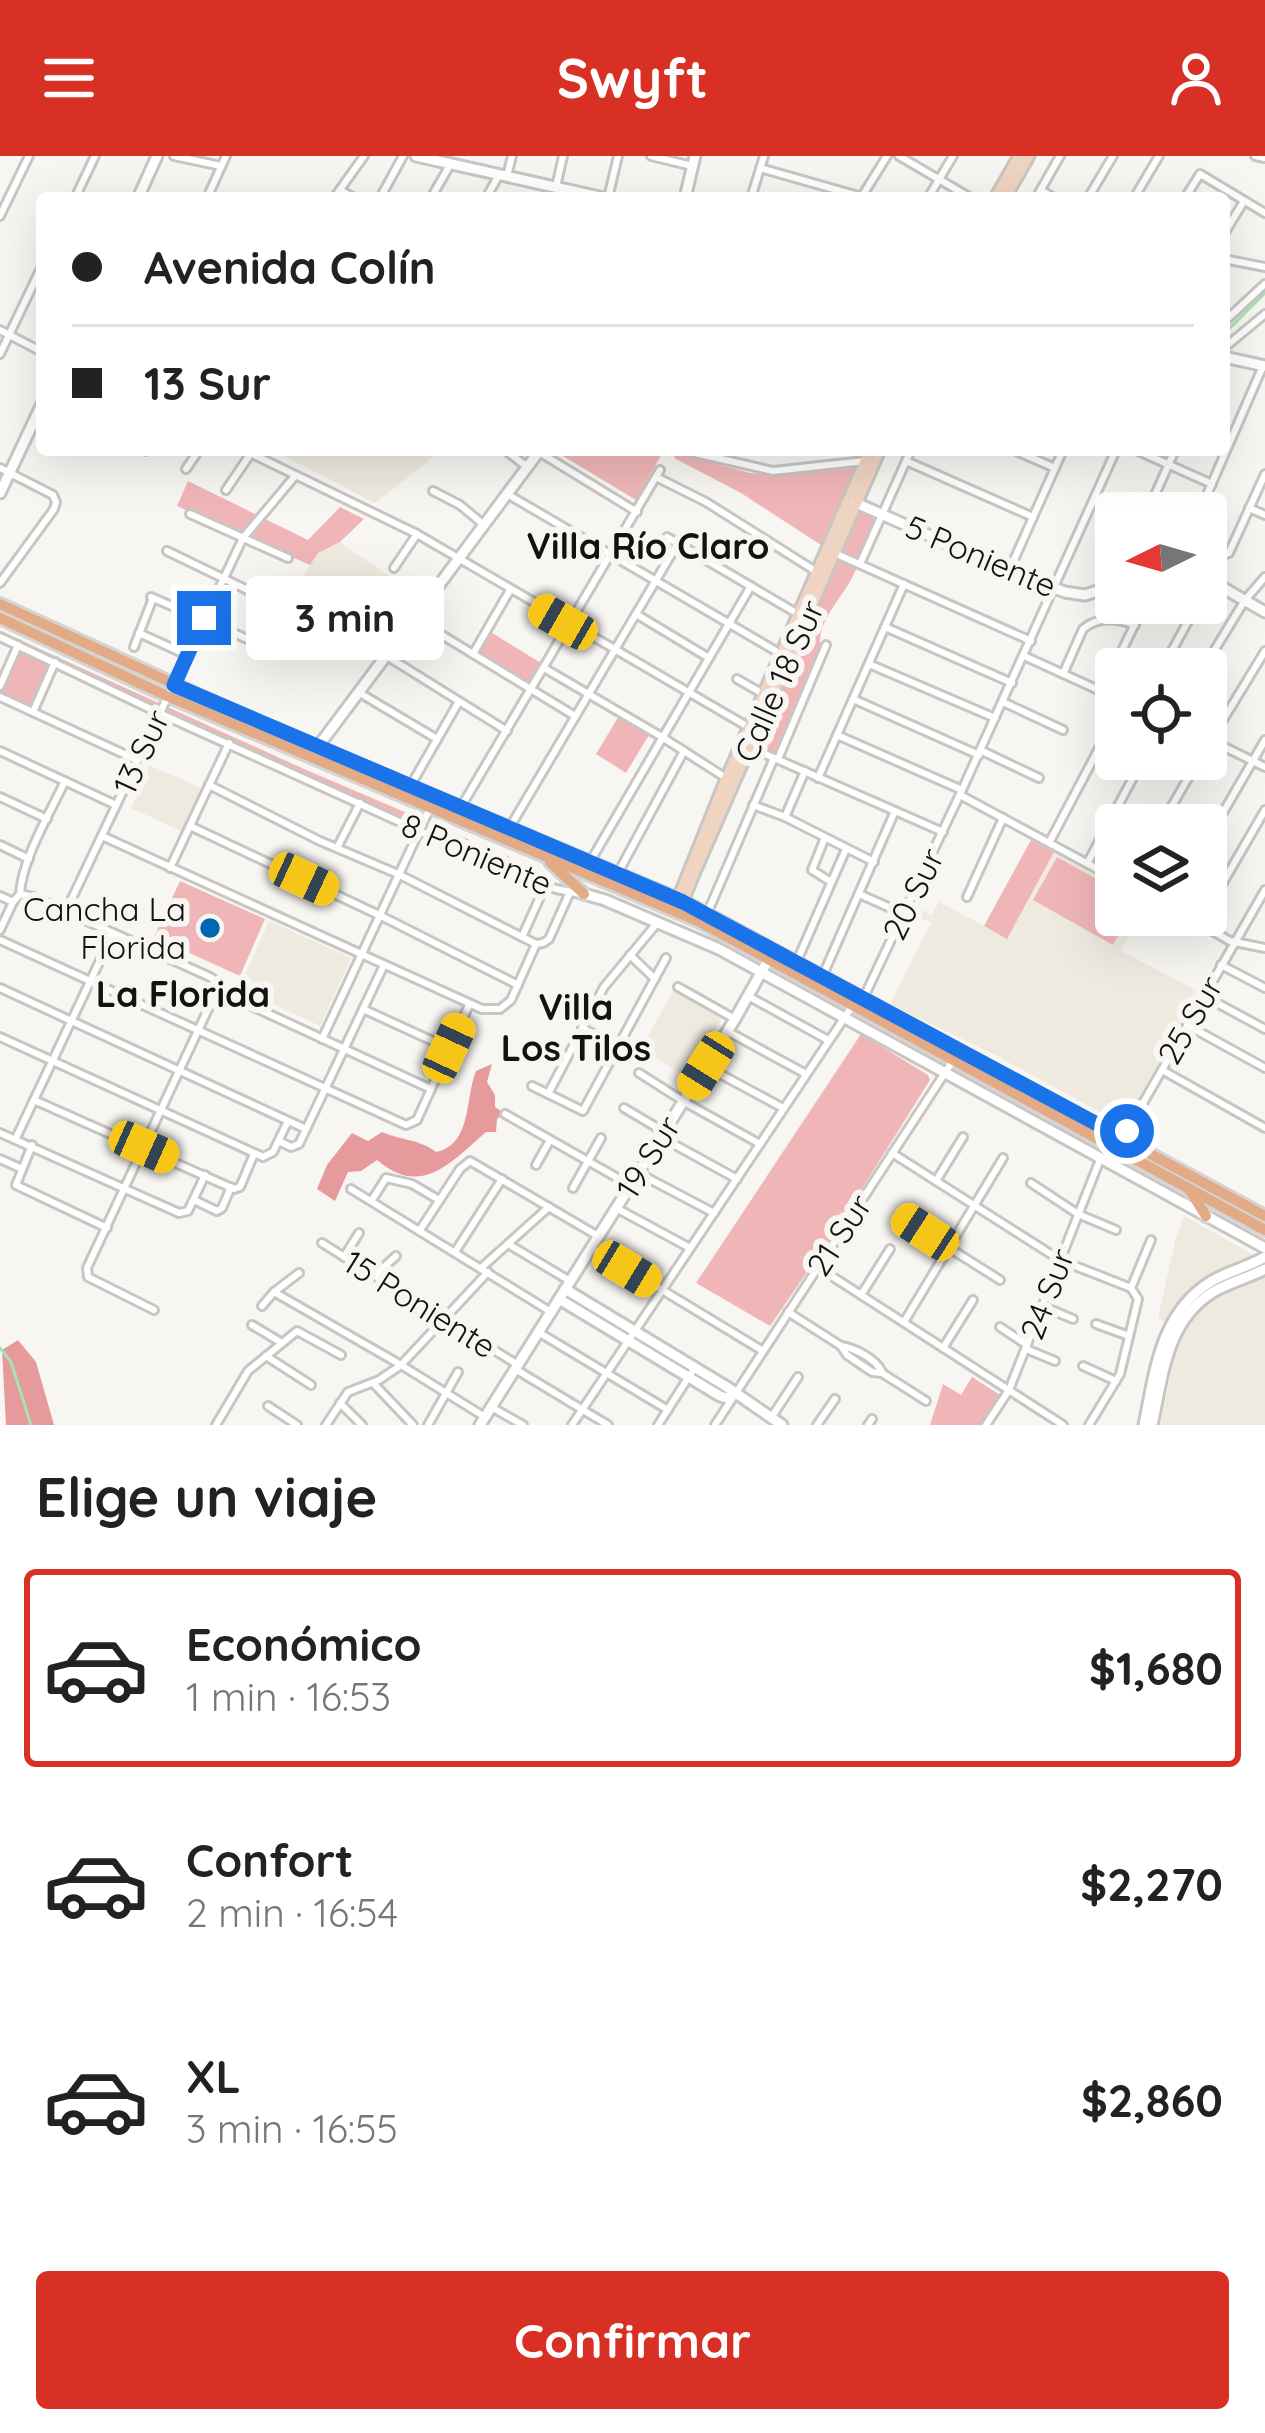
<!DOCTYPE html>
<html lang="es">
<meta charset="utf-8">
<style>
:root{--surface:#fff;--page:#f6f6f6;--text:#222;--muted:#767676;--line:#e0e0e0;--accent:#d93025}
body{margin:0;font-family:Quicksand,sans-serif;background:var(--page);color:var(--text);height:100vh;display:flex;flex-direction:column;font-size:45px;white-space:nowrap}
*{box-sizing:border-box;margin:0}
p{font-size:39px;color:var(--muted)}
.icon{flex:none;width:66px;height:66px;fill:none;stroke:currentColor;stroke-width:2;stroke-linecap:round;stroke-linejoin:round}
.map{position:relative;height:1269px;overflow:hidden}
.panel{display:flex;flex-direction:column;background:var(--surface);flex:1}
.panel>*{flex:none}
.banner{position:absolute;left:36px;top:36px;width:1194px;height:264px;border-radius:12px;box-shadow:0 12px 48px #0002;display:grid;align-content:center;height:264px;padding:0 36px;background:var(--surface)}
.needle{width:78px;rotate:265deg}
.fabs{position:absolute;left:1095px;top:336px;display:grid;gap:24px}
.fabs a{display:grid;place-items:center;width:132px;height:132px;border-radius:12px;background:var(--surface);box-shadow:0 12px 48px #0002;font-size:60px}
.end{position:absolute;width:54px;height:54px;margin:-27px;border:15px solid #1a73e8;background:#fff;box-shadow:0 0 0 6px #fff}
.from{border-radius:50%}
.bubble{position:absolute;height:84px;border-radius:12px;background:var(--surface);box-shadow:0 12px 48px #0002;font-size:39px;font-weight:800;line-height:84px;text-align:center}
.car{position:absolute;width:36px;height:72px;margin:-36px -18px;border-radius:15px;box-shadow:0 0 9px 3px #0007;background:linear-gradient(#f5c518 24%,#345 0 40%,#f5c518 0 76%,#345 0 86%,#f5c518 0)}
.banner b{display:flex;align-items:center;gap:42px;height:114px;font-size:45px}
.banner b+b{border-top:3px solid var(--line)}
.banner i{width:30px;height:30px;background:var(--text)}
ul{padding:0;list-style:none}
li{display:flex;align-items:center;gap:36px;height:198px;margin:0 24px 18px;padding:0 12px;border:6px solid transparent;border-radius:12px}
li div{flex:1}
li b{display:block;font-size:45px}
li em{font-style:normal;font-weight:800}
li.selected{border-color:var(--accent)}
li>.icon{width:108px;height:108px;stroke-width:1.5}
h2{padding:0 36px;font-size:54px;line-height:144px}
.button{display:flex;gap:24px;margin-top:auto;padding:24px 36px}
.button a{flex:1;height:138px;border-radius:12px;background:var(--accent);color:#fff;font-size:48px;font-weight:800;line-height:138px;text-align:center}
header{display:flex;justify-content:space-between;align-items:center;height:156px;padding:0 36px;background:var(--accent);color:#fff;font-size:54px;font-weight:800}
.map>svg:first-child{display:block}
.built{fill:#efeadf}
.green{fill:#f0b6b7}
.forest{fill:#e69a9c}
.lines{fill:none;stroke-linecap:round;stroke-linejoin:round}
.stream{stroke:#a7e4b3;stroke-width:3}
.minor-casing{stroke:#c8c6c2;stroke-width:12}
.tertiary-casing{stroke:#c8c6c2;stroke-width:15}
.secondary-casing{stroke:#c8c6c2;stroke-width:15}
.primary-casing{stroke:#d5d4d4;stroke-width:16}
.minor{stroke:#fff;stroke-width:6}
.tertiary{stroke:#fff;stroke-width:9}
.secondary{stroke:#f0d4c2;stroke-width:9}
.primary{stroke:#e2aa85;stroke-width:10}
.route{stroke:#1a73e8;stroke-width:15}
.poi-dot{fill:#0066b2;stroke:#f8f6f2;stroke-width:4.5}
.labels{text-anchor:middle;stroke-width:12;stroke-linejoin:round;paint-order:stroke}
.street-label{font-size:33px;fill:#131211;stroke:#f8f6f2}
.poi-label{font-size:33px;fill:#131211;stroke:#f8f6f2;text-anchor:end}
.neighbourhood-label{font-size:36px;font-weight:bold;fill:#131211;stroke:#f8f6f2}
</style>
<header><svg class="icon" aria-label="menu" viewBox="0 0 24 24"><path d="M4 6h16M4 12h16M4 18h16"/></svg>Swyft<svg class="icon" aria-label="person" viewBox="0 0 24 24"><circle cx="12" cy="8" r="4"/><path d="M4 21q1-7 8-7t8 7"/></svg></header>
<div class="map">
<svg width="1265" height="1269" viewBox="0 0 1265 1269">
<rect width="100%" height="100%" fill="#f8f6f2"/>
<g class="built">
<path d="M 272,294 L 442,294 L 375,347 Z"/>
<path d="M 340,386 L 417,440 L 378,494 L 285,448 L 318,397 Z"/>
<path d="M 149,609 L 201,632 L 181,675 L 131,652 Z"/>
<path d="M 1031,684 L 1116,730 L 1116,759 L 1141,759 L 1121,795 L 1198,835 L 1124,969 L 997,900 L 890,848 L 931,767 L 913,758 L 915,751 L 932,759 L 939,746 L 984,770 Z"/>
<path d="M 269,765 L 351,802 L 320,870 L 239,832 Z"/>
<path d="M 674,833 L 722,862 L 686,921 L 641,893 Z"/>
<path d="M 1184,1060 L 1254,1099 L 1196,1131 L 1166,1166 L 1158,1162 L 1175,1085 Z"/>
<path d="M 1265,1120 L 1265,1269 L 1160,1269 L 1176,1194 L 1191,1164 L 1217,1141 Z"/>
</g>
<g class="green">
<path d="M 553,294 L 664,294 L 636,344 Z"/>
<path d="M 676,297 L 750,317 L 779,319 L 855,312 L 821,389 L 741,337 L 674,302 Z"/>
<path d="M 188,325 L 308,384 L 340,351 L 364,363 L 340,386 L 318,397 L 310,409 L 177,350 Z"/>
<path d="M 859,354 L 875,361 C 868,380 862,400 854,418 C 843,442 819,461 820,489 L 774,598 L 754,589 Z"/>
<path d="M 0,475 L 304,613 L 531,710 L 562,731 L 543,727 L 343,638 L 0,479 Z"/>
<path d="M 489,475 L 541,507 L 529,528 L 476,497 Z"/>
<path d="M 18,492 L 52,507 L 30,556 L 0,544 L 0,533 Z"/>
<path d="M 619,560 L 649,579 L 626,617 L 596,598 Z"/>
<path d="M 1031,684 L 1054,696 L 1007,783 L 984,770 Z"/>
<path d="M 1057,701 L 1116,734 L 1116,759 L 1129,759 L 1113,789 L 1033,744 Z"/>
<path d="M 180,725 L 265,763 L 240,820 L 154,781 Z"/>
<path d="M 861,878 L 928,919 L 930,924 L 840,1068 L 770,1170 L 696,1127 Z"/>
<path d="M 972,1221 L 1000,1239 L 980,1269 L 930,1269 L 943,1228 L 961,1239 Z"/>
</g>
<g class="forest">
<path d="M 492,908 L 487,926 L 495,939 L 495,951 L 504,957 L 497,963 L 496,976 L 486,976 C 450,1007 422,1042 377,1004 L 361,1015 L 348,1016 L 335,1045 L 317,1033 L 327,1009 L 352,977 L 368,985 L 382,976 C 403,985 419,983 436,996 C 472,989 465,942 476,915 Z"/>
<path d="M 18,1184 L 36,1206 L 54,1269 L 6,1269 L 2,1194 Z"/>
</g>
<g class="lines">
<g class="stream">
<path d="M 1224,178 L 1265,137"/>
<path d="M 0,1192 L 11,1206 L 31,1269"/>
</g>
<defs>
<g id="minor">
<path d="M 174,0 L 221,10"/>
<path d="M 651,0 L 692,10"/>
<path d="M 899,0 L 971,42"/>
<path d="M 1255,0 L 1265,2"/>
<path d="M 760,12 L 862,41"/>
<path d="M 507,20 L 512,0"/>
<path d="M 556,31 L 563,0"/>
<path d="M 340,34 L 354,42"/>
<path d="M 1041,34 L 1054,42"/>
<path d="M 75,42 L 95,0"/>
<path d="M 207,42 L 226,0"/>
<path d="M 334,42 L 364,0"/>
<path d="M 380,42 L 403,0"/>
<path d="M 431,42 L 450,9"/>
<path d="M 486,42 L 499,19"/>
<path d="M 608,42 L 618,0"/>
<path d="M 751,42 L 764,0"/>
<path d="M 861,42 L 887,0"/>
<path d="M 928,42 L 953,0"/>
<path d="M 1036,42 L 1060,0"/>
<path d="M 1088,42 L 1113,0"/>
<path d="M 1134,42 L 1159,0"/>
<path d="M 1185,42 L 1200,18 L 1265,57"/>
<path d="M 0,60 L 29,0"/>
<path d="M 1224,78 L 1244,45"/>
<path d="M 1224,103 L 1265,111"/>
<path d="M 1224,166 L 1265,128"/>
<path d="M 0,174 L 42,196"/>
<path d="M 1224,192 L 1265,158"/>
<path d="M 0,198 L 42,110"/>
<path d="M 244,294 L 417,378 L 750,572"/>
<path d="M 505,294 L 526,310"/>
<path d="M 682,294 L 773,315 L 865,305"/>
<path d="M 1014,294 L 1055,312"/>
<path d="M 1136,294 L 1212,328"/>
<path d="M 146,295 L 146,294"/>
<path d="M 539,296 L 637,356"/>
<path d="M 906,305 L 1033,361"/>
<path d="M 0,312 L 53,339 L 56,346 L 54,353 L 0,427"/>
<path d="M 186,313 L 199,294"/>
<path d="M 656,321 L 706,346 L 817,416"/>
<path d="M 226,334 L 251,297"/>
<path d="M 433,335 L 460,349 L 484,369"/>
<path d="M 507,338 L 781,498"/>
<path d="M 1249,352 L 1265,359"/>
<path d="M 1147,357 L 1175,294"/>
<path d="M 1199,357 L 1263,210"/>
<path d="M 190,358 L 288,402"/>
<path d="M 667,381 L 798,458"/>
<path d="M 1206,392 L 1222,399 L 1229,397 L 1265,318"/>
<path d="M 167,395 L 268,444"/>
<path d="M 832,396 L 1031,485"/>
<path d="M 860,408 L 911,294"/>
<path d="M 394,412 L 417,378"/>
<path d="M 1009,415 L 1063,294"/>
<path d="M 151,441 L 252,485"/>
<path d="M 636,458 L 709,502"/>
<path d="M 414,462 L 575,560"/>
<path d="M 885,471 L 1012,527"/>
<path d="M 139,477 L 187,499"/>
<path d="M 0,481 L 159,557 L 521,721 L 556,733 L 581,738"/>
<path d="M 134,491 L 153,442"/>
<path d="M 473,498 L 510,434"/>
<path d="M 385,499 L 507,575"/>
<path d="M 1024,500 L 1116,542"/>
<path d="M 869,508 L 995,562"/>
<path d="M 544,512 L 662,581 L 726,622"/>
<path d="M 1162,513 L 1198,447"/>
<path d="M 1203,513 L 1245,444 L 1265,421"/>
<path d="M 1063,518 L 1083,473 C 1098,460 1117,462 1135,469"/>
<path d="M 737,523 L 763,538"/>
<path d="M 0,530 L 18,489"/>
<path d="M 358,536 L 437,583"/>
<path d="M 1102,536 L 1145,447"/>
<path d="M 0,541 L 137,604"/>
<path d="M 853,543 L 979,599"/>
<path d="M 1003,546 L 1063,574"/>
<path d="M 33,556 L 55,506"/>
<path d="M 837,579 L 962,634"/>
<path d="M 1206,582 L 1265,611"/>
<path d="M 749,591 L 943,676"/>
<path d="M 1206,592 L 1265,495"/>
<path d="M 980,594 L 1039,622"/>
<path d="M 0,595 L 116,649"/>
<path d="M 778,603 L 826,489"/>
<path d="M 818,622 L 904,428"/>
<path d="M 209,629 L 320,685 L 398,718 L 536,788"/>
<path d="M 411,629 L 458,547"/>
<path d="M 960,639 L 1116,723"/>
<path d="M 0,641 L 47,663"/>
<path d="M 753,649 L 785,661 L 874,706"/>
<path d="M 461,651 L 660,314"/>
<path d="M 785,661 L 805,615"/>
<path d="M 1161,669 L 1199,603"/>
<path d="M 190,670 L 379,759 L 518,829"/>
<path d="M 510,671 L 678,387"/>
<path d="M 102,680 L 482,853 L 500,853 L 511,844 L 536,788"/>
<path d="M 824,684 L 812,714 L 831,726"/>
<path d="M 1206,686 L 1265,584"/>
<path d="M 1049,687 L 1116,560"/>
<path d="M 0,689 L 29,703"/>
<path d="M 337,692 L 360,647"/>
<path d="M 590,706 L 751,430"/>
<path d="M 1088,706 L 1143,603"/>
<path d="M 170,712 L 229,587"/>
<path d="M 618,717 L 684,595"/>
<path d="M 20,738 L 34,741 L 210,821 L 219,827 L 217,834 L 431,933"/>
<path d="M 859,738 L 904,758"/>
<path d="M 0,740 L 13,746"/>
<path d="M 967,741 L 1003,662"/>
<path d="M 66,755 L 243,382 L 295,320"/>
<path d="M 1206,756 L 1265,654"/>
<path d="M 707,758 L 774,602"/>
<path d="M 1184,759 L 1230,785 L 1265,792"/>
<path d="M 0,774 L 13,746 L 20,738 C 22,703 50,657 65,625"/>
<path d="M 522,781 L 545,730"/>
<path d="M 0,784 L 406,969 L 417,964 L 469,849"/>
<path d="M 536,788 L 543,787 L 549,783 L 570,736"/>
<path d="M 630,799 L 655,823"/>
<path d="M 797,805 L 846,693"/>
<path d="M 1221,809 L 1265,832"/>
<path d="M 823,819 L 895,655"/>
<path d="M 678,831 L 735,863"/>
<path d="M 0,832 L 306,973"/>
<path d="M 748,840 L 828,884"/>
<path d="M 1204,840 L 1265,873"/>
<path d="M 864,841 L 962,634 L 1116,294"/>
<path d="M 363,853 L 450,893"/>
<path d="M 1187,869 L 1265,912"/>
<path d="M 582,872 L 619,891"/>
<path d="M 727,875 L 806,918"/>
<path d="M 0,881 L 263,1001 L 273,996 L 288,965"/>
<path d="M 322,883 L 430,652"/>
<path d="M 707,911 L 783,952"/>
<path d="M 1162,914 L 1265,972"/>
<path d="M 639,917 L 688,948 L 760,988"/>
<path d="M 532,930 L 583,955 L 666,802"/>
<path d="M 548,938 L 604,831 L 658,766"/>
<path d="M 34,944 L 234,1033 L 240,1031 L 254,998"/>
<path d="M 624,952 L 656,971 L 666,984 L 737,1023"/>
<path d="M 505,958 L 630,1029"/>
<path d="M 0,977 L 179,1057 L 188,1055 L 205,1019"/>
<path d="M 16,982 L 113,777"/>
<path d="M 281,986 L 291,991 L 299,988 L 384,809"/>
<path d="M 32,989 L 16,1029 L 107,1072"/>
<path d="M 1108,991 L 1123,982 L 1265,734"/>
<path d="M 892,997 L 1060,1104 L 1131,1132 L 1138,1143 L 1120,1218 L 1089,1269"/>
<path d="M 0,1003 L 22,1013"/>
<path d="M 536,1009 L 550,984"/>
<path d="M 638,1017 L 714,1057"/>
<path d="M 936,1025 L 963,981"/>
<path d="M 1031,1027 L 1078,1058 L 1116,1074"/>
<path d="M 573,1032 L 601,982"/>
<path d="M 351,1033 L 551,1156"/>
<path d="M 194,1044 L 217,1055 L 222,1052 L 231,1031"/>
<path d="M 372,1044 L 386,1022 L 412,1028 L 439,1044"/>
<path d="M 616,1052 L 690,1092"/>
<path d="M 900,1061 L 1000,1124"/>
<path d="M 420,1074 L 460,1013 L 470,1005 L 598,1080"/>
<path d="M 322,1087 L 518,1209"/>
<path d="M 508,1088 L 570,1125"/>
<path d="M 591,1091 L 763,1195"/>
<path d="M 455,1096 L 502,1023"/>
<path d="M 344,1101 L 359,1077"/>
<path d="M 481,1112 L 549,1051"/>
<path d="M 819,1112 L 1063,1269"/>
<path d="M 374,1120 L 396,1100"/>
<path d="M 1131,1132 L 1151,1084"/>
<path d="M 274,1136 L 401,1209 L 485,1261"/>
<path d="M 861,1139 L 890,1093"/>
<path d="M 262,1150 L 274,1136 L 299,1117"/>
<path d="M 1042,1150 L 1073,1163"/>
<path d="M 154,1154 L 88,1121 L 87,1112 L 217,834"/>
<path d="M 788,1156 L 841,1190 L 847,1199 L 872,1216 L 882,1217 L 926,1245"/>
<path d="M 904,1166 L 1003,1002"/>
<path d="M 1096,1168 L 1129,1180"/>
<path d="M 252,1169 L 282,1187"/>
<path d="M 1000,1171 L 1027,1189"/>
<path d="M 538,1176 L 668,1254"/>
<path d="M 841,1190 C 855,1192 876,1203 882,1216"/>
<path d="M 943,1192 L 973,1144"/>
<path d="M 1026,1193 L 1055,1205"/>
<path d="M 266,1200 L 311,1229"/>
<path d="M 1083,1210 L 1116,1225"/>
<path d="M 515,1213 L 608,1269"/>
<path d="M 374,1228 L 413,1269"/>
<path d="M 340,1247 L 362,1269"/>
<path d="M 268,1250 L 297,1269"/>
<path d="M 491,1251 L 523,1269"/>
<path d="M 771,1262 L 798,1221"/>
<path d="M 216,1269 L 248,1215 L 297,1175 L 341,1199"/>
<path d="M 326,1269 L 348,1236 L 379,1224 L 401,1209 L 488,1116"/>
<path d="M 428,1269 L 458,1216"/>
<path d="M 572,1269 L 853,849"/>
<path d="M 658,1269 L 695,1211"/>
<path d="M 715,1269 L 954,903"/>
<path d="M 817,1269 L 835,1243"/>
<path d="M 868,1269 L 872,1263"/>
<path d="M 986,1269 L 1009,1234 L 1101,1001"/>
</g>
<g id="tertiary">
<path d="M 416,0 L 604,42"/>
<path d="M 138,42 L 157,0"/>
<path d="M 685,42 L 695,0"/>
<path d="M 1224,201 L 1265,210"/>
<path d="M 0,337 L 42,248"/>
<path d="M 854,346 L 1009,415 L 1065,436 L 1085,439 L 1116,429"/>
<path d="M 1206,422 L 1265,456"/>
<path d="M 311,600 L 540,294"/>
<path d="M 584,738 L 605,744 L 719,793 L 1265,1092"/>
<path d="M 565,1133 L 727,1231 L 782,1269"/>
<path d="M 559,1143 L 720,1240 L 727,1242 L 734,1238"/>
<path d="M 480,1269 L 735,863 L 771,799"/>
<path d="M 1144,1269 C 1155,1216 1160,1156 1212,1125 C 1229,1115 1248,1111 1265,1101"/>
<path d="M 1152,1269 C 1163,1220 1166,1165 1213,1136 C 1230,1126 1248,1122 1265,1113"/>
</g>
<g id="secondary">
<path d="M 995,42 L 1019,0"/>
<path d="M 1005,42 L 1029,0"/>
<path d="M 677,745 L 726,623 L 870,294"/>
<path d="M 683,758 L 683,745 L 694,718 L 880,294"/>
</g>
<g id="primary">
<path d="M 0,448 L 255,565 L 683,745 L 1265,1060"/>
<path d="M 0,462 L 167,540 L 700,766 L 1265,1074"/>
<path d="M 550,706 L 584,738"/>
<path d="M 1189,1033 L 1206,1060"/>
</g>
</defs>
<use href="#minor" class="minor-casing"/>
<use href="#tertiary" class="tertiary-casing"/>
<use href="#secondary" class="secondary-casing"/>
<use href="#primary" class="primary-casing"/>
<use href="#minor" class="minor"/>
<use href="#tertiary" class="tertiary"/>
<use href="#secondary" class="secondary"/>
<use href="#primary" class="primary"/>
</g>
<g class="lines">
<path class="route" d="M 204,462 L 174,529 L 683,746 L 1123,982 L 1127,975"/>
</g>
<circle class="poi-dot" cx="210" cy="772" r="12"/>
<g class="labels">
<g class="street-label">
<text transform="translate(981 400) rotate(23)" y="12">5 Poniente</text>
<text transform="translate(779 525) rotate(-66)" y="12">Calle 18 Sur</text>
<text transform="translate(141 596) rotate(-65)" y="12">13 Sur</text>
<text transform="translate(477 698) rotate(23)" y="12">8 Poniente</text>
<text transform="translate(913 738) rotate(-64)" y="12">20 Sur</text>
<text transform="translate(1190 864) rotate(-60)" y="12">25 Sur</text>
<text transform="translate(648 1001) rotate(-58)" y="12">19 Sur</text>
<text transform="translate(839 1079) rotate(-57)" y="12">21 Sur</text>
<text transform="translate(1047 1138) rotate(-69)" y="12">24 Sur</text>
<text transform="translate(420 1148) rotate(32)" y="12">15 Poniente</text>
</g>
<g class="poi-label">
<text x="186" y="765">Cancha La<tspan x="186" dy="38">Florida</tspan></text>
</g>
<g class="neighbourhood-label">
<text x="648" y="403">Villa Río Claro</text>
<text x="183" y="851">La Florida</text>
<text x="576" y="864">Villa<tspan x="576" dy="41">Los Tilos</tspan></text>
</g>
</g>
</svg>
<div class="fabs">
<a><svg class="needle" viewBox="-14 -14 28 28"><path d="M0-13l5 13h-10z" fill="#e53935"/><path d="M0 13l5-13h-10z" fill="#767676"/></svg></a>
<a><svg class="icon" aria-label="locate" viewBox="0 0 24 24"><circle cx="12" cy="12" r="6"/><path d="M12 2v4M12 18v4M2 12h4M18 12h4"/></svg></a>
<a><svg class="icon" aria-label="layers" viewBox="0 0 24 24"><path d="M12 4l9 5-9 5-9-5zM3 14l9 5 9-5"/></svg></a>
</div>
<i class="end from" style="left:1127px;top:975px"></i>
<i class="end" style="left:204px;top:462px"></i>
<div class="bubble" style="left:246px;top:420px;width:198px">3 min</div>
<i class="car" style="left:563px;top:466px;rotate:300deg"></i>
<i class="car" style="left:304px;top:723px;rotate:115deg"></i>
<i class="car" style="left:449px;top:892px;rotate:25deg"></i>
<i class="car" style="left:706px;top:910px;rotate:212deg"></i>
<i class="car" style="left:144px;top:991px;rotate:114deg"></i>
<i class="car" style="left:925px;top:1076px;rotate:303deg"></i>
<i class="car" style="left:627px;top:1113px;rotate:121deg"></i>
<div class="banner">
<b><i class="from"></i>Avenida Colín</b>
<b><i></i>13 Sur</b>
</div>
</div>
<section class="panel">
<h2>Elige un viaje</h2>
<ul>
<li class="selected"><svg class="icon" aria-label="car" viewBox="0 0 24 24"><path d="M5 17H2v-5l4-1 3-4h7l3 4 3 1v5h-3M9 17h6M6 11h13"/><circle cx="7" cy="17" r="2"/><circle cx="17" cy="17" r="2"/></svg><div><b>Económico</b><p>1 min · 16:53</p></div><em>$1,680</em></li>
<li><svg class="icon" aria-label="car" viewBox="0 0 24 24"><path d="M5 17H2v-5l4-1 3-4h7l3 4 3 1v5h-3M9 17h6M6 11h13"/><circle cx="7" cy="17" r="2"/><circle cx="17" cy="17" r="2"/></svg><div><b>Confort</b><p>2 min · 16:54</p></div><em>$2,270</em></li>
<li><svg class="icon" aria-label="car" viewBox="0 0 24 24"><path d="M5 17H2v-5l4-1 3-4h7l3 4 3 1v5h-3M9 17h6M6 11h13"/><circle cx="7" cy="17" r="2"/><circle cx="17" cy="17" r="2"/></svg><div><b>XL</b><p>3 min · 16:55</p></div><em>$2,860</em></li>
</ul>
<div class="button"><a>Confirmar</a></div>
</section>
